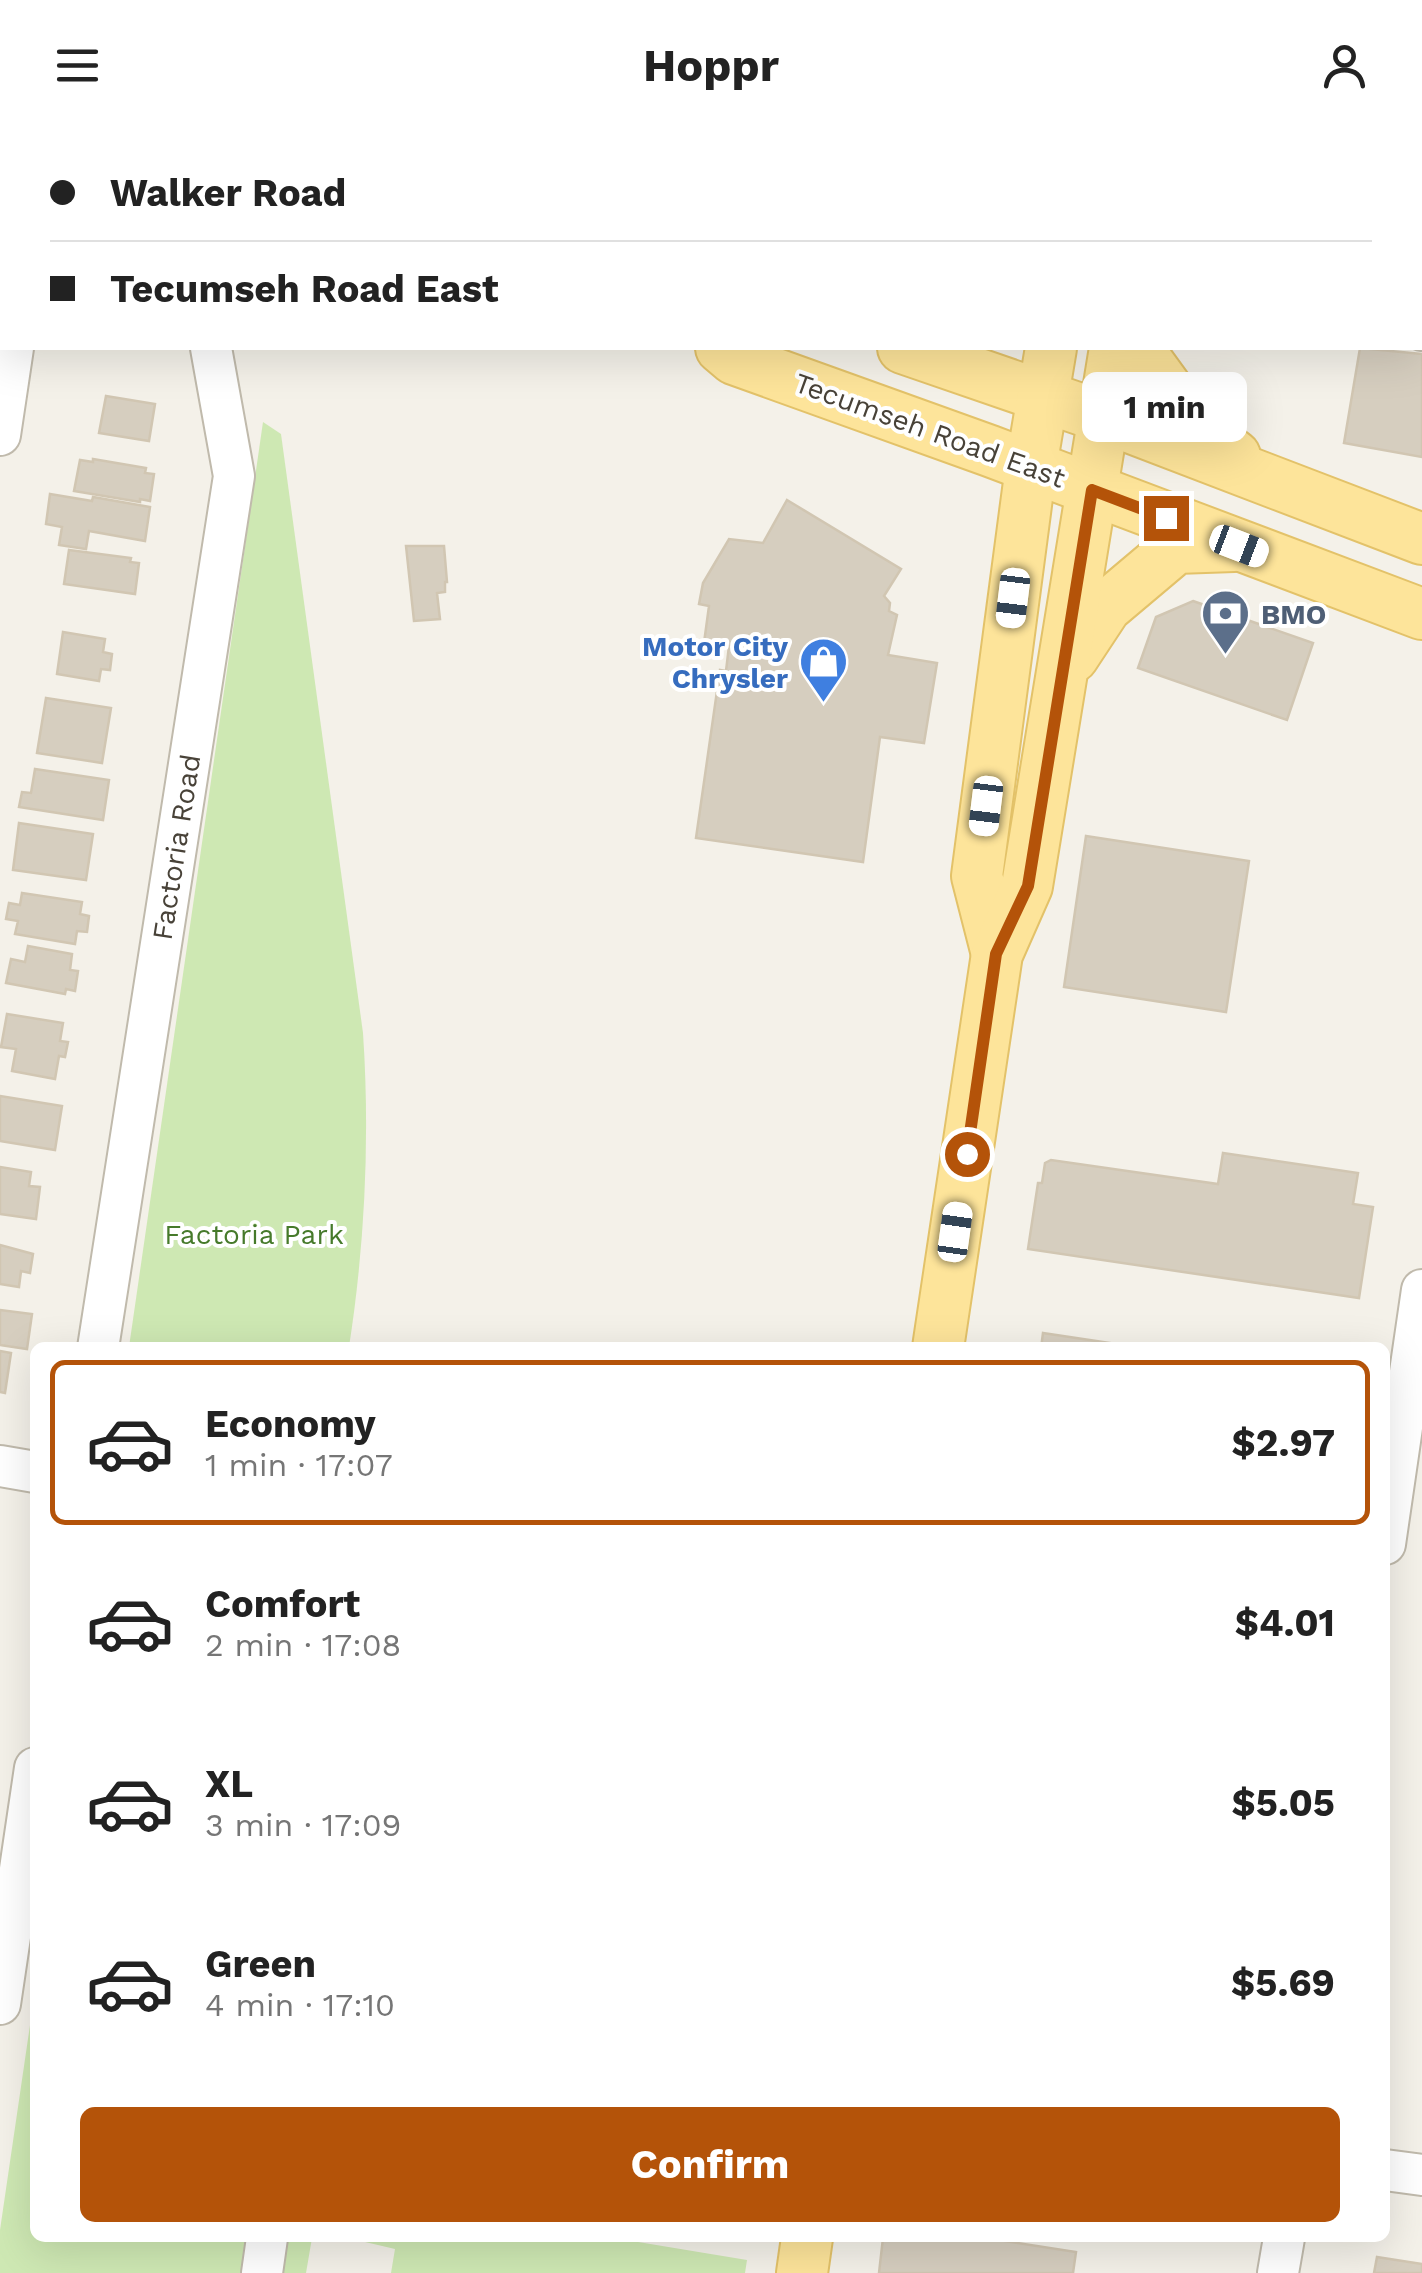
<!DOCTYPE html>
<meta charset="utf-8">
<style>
:root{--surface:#fff;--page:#f2f2f2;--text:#222;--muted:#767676;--line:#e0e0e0;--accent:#b45309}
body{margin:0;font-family:"Work Sans",sans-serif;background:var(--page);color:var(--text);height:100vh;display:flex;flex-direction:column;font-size:38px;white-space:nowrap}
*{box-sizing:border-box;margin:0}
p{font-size:32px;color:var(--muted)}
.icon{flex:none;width:55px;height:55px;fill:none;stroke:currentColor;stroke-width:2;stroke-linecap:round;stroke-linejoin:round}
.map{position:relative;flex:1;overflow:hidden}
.drawer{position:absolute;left:30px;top:1212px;width:1360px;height:900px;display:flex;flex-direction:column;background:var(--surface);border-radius:15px;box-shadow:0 10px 40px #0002}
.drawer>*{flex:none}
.banner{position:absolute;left:0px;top:0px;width:1422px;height:220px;box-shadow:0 10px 40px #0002;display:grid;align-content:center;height:220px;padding:0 50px;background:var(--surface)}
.end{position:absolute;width:45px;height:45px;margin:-22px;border:12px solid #b45309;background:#fff;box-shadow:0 0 0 5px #fff}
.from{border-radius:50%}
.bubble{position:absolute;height:70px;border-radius:15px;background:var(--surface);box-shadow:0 10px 40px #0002;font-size:32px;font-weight:700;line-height:70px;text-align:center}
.car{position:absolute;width:30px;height:60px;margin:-30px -15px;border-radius:12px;box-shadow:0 0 8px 2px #0007;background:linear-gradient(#fff 24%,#345 0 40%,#fff 0 76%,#345 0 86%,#fff 0)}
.banner b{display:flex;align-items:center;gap:35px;height:95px;font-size:38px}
.banner b+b{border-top:2px solid var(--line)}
.banner i{width:25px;height:25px;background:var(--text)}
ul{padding:18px 0 0;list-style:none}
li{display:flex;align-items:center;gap:30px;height:165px;margin:0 20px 15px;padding:0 30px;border:5px solid transparent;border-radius:15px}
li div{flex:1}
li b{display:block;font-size:38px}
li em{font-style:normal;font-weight:700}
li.active{border-color:var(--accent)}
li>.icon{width:90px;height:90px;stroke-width:1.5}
.button{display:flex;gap:20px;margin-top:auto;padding:20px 50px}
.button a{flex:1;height:115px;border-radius:15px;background:var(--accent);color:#fff;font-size:40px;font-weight:700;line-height:115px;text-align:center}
header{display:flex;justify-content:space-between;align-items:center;height:130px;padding:0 50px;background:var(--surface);font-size:45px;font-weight:700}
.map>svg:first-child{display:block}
.green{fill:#cee8b3}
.building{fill:#d6cebf;stroke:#d1c6b2;stroke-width:2.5}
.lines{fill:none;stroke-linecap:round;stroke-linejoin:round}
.minor-casing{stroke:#c0baac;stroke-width:44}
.major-casing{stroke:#e3c269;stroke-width:54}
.minor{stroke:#fff;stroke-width:40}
.major{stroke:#fde49a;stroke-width:50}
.route{stroke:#b45309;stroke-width:12}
.labels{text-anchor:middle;stroke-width:8;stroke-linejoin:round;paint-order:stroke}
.street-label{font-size:28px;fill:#484238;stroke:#fff}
.service-label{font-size:28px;font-weight:bold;fill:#4e5e75;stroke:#fff;text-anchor:start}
.shop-label{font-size:28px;font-weight:bold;fill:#366cbe;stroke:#fff;text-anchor:end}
.park-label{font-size:28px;fill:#467a2b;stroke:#fff}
</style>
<header><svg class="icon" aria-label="menu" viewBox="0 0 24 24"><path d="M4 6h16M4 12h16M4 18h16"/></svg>Hoppr<svg class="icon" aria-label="person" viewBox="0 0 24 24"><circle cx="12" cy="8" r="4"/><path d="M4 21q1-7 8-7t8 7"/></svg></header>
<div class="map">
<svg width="1422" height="2143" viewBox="0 0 1422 2143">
<rect width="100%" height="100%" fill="#f4f1e9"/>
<g class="green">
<path d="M 263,292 L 281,304 L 363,903 C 370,1007 365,1114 349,1217 L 129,1217 Z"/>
<path d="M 35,1861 L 35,2108 L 312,2108 L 306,2143 L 0,2143 L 0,2100 Z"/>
<path d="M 348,2108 L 614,2108 L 747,2130 L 745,2143 L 391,2143 L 395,2119 Z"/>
</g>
<g class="building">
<path d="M 770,0 L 895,0 L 894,2 Z"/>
<path d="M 0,35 L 2,36 L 2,142 L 0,142 Z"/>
<path d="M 1360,218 L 1422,224 L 1422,327 L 1344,313 Z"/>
<path d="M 106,266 L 155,274 L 149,311 L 99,303 Z"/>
<path d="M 93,329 L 146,338 L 145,343 L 154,344 L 150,371 L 140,369 L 140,372 L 74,361 L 80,330 L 93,332 Z"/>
<path d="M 50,364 L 92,371 L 93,367 L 150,377 L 145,411 L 89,401 L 86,419 L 59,415 L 62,397 L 46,394 Z"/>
<path d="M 787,370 L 901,439 L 884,466 L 890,473 L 889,481 L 897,485 L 888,525 L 937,533 L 924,613 L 880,607 L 863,732 L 696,708 L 720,540 L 726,541 L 729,516 L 704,513 L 709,476 L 699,474 L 703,453 L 729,409 L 763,413 Z"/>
<path d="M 406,416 L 444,416 L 447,452 L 445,452 L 445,462 L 437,463 L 440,489 L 414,491 Z"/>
<path d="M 69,420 L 131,428 L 130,432 L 139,433 L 135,464 L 64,454 Z"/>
<path d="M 1193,471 L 1313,513 L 1287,590 L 1138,538 L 1156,487 Z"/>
<path d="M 63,502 L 105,509 L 103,522 L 112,524 L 110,540 L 101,539 L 99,551 L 57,544 Z"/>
<path d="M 46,568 L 111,578 L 102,633 L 37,623 Z"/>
<path d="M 35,639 L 109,650 L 103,690 L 19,677 L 22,662 L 31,663 Z"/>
<path d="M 19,693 L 93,704 L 86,750 L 13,740 Z"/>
<path d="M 1086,706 L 1249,731 L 1226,882 L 1064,857 Z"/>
<path d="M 22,763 L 82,772 L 80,784 L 89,786 L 87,802 L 77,801 L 75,814 L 15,804 L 18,791 L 6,789 L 9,773 L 20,775 Z"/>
<path d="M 28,816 L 72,824 L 70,840 L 78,841 L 75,861 L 66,859 L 65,864 L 6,853 L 11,829 L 25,832 Z"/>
<path d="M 7,884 L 63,893 L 60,911 L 68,912 L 65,927 L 59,926 L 55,949 L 12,941 L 16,919 L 1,917 Z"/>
<path d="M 0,966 L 62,976 L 55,1020 L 0,1011 Z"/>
<path d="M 1223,1023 L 1358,1043 L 1353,1074 L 1373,1077 L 1359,1168 L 1028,1119 L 1038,1053 L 1042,1053 L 1045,1033 L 1051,1030 L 1218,1054 Z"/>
<path d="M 0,1037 L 31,1042 L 29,1056 L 40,1057 L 36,1089 L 0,1084 Z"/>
<path d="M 0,1115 L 33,1124 L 30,1143 L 21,1141 L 19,1157 L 0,1154 Z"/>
<path d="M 0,1180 L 32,1184 L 27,1219 L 0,1215 Z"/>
<path d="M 1043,1203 L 1143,1218 L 1041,1218 Z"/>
<path d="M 0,1221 L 11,1223 L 5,1263 L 0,1262 Z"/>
<path d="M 883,2108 L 986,2108 L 1076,2122 L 1073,2143 L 879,2143 Z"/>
<path d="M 1377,2127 L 1422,2134 L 1422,2143 L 1374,2143 Z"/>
</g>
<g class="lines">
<defs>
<g id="minor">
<path d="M 354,0 L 354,2"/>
<path d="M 1346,2 L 1346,0"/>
<path d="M 1420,199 L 1422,200"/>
<path d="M 0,305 L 13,218"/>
<path d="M 98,1218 L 234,346 L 211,218"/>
<path d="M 0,1336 L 35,1342"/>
<path d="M 1385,1414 L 1422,1160"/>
<path d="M 0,1874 L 35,1638"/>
<path d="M 1385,2040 L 1422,2045"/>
<path d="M 262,2143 L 267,2108"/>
<path d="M 1278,2143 L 1284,2108"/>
</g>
<g id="major">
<path d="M 150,0 L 157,2"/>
<path d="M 1090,2 L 1091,0"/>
<path d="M 1149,2 L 1150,0"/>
<path d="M 721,218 L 734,229 L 990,321 L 1422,484"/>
<path d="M 903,218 L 1103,287 L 1422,409"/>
<path d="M 1142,218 L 1144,227 L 1192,293 L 1235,326"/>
<path d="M 1073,527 L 1106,477 L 1176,418 L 1234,416"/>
<path d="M 997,824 L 977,746 L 1031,337 L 1051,218"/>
<path d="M 938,1218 L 997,824 L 1027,756 L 1115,218"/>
<path d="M 802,2143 L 807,2108"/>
</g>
</defs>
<use href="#minor" class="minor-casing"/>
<use href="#major" class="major-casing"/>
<use href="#minor" class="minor"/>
<use href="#major" class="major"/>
</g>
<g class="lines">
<path class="route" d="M 967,1024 L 996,824 L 1028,756 L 1092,360 L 1166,388"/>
</g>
<defs>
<symbol id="bank-pin" viewBox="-11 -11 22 30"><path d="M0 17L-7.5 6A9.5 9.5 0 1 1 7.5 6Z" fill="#5c6f8a" stroke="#fff"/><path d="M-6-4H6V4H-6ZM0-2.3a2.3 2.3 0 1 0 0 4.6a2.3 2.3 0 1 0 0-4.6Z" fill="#fff"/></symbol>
<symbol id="shop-pin" viewBox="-11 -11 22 30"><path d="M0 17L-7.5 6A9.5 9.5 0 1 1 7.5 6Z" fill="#3f7fe0" stroke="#fff"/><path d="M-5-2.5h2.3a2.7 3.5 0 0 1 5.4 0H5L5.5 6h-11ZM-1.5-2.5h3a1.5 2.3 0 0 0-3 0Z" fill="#fff"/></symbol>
</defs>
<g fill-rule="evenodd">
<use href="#bank-pin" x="1198" y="456" width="55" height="75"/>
<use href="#shop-pin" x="796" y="504" width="55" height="75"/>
</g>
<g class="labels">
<g class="street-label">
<text transform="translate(930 300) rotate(20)" y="10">Tecumseh Road East</text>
<text transform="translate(176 717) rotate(-81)" y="10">Factoria Road</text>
</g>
<g class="service-label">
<text x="1261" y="494">BMO</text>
</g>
<g class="shop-label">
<text x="788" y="526">Motor City<tspan x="788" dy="32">Chrysler</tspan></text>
</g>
<g class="park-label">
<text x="254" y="1114">Factoria Park</text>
</g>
</g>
</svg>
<i class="end from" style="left:967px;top:1024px"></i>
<i class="end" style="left:1166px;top:388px"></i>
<div class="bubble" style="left:1082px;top:242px;width:165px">1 min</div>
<i class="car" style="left:1239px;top:416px;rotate:111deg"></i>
<i class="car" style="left:1013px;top:468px;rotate:187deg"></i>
<i class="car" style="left:986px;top:676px;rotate:187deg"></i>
<i class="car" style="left:955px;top:1102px;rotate:8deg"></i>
<div class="banner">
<b><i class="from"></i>Walker Road</b>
<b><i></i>Tecumseh Road East</b>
</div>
<section class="drawer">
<ul>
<li class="active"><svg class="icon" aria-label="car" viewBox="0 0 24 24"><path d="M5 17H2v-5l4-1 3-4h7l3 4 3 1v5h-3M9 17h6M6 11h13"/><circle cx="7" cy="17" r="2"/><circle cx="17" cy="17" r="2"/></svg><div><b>Economy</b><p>1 min · 17:07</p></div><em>$2.97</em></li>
<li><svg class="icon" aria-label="car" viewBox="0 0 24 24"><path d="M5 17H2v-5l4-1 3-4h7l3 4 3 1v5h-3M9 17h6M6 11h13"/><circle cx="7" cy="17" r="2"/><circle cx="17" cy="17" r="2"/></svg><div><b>Comfort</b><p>2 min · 17:08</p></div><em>$4.01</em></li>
<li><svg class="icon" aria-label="car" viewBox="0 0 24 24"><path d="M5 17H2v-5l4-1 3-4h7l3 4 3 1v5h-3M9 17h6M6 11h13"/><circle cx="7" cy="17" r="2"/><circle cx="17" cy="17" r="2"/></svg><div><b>XL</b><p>3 min · 17:09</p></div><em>$5.05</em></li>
<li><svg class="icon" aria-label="car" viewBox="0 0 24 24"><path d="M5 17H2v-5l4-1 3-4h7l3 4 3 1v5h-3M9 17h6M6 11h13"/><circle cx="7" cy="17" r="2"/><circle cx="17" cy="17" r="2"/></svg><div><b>Green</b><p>4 min · 17:10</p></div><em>$5.69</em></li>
</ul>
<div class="button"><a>Confirm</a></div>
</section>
</div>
